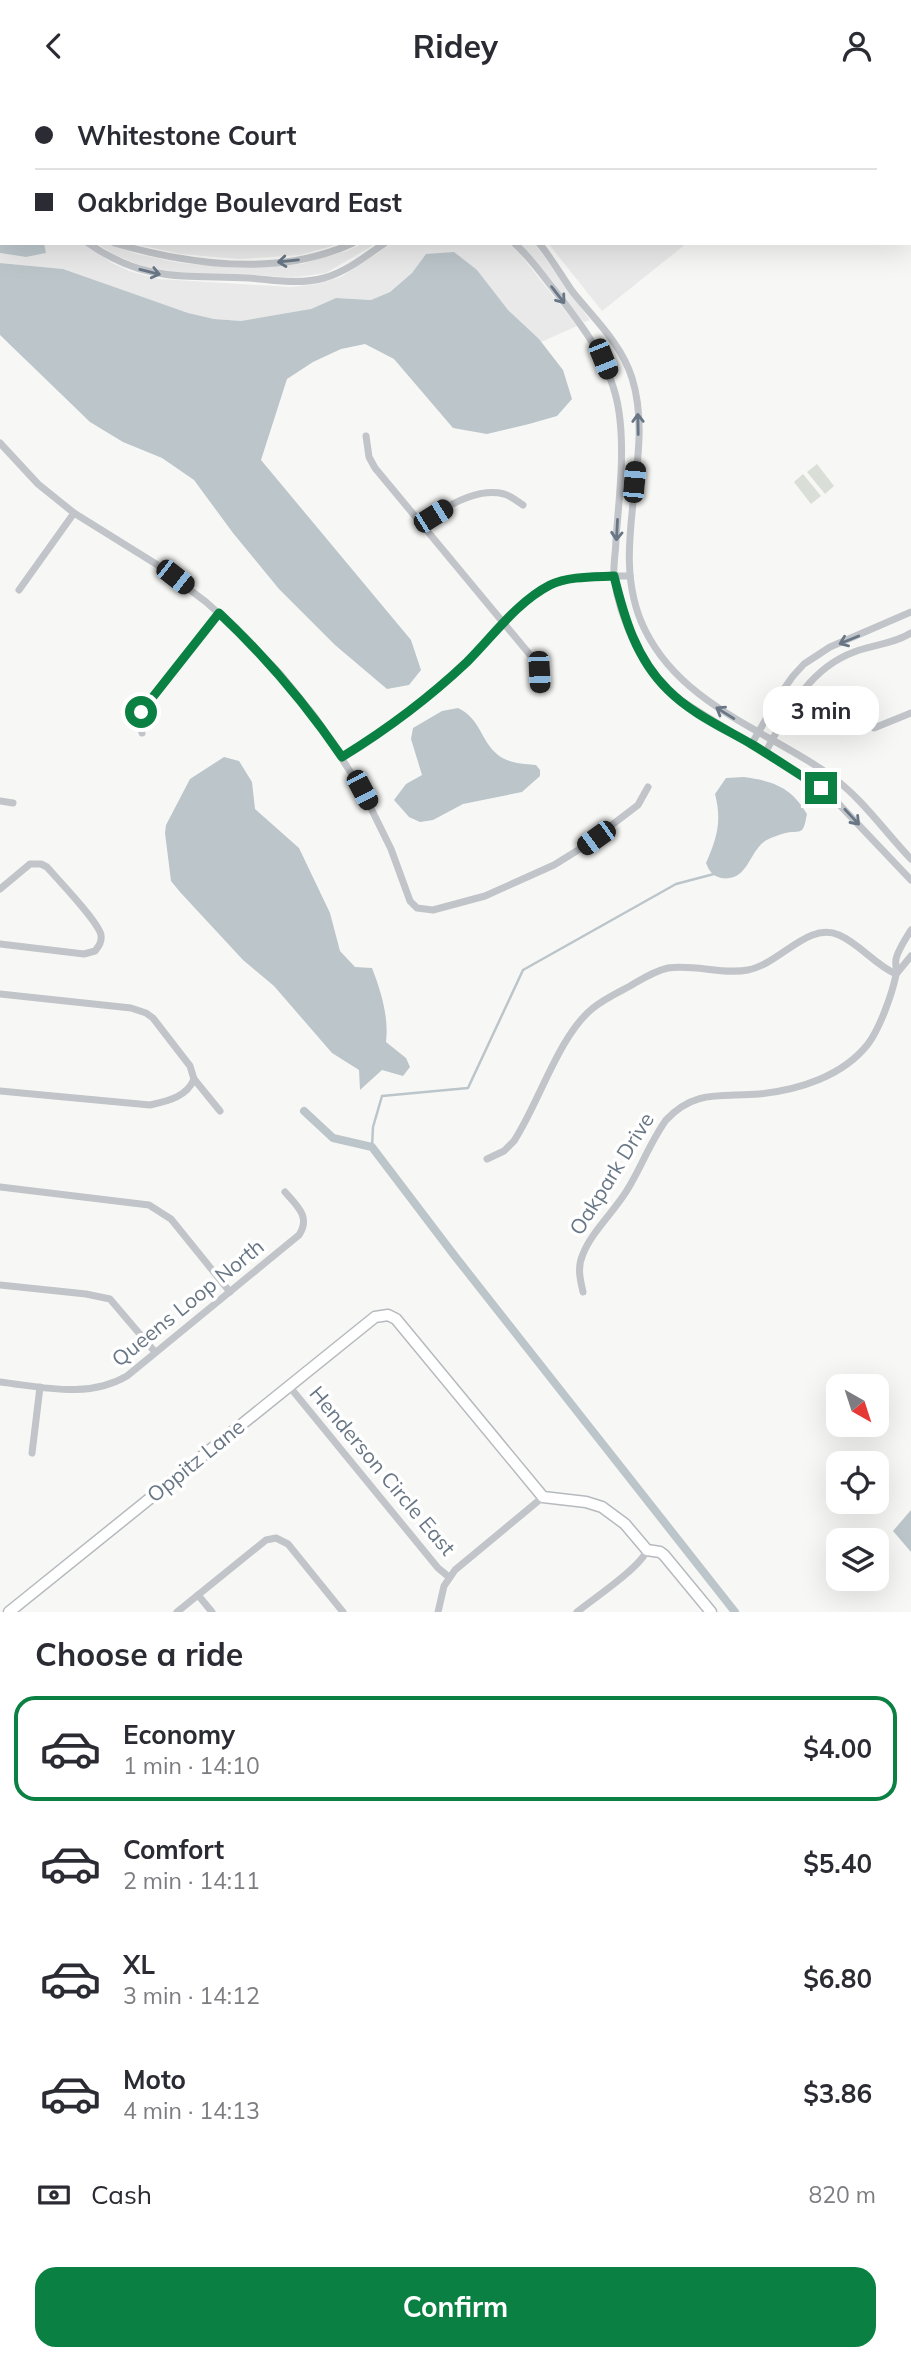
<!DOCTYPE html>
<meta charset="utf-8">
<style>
:root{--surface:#fff;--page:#f2f2f3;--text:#2b2b33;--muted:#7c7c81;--line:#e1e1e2;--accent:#0b8043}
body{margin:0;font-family:Mulish,sans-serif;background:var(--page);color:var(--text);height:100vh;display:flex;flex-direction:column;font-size:26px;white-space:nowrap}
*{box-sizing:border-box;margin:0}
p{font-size:23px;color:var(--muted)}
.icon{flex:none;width:38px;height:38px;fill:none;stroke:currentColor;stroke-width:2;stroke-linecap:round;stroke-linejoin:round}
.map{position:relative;height:1521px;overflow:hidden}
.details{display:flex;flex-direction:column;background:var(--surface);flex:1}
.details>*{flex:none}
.guide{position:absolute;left:0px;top:0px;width:912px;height:154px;box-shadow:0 7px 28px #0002;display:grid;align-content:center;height:154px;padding:0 35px;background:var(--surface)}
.needle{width:46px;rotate:141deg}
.fabs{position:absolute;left:826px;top:1283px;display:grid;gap:14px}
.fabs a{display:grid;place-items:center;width:63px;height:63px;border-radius:14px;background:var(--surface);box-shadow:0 7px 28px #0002;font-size:35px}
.end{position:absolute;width:32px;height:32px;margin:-16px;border:9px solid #0b8043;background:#fff;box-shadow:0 0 0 4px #fff}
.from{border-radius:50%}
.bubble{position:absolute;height:49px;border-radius:21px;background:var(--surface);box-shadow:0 7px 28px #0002;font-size:23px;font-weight:700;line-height:49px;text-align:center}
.car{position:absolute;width:21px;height:42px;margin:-21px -10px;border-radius:9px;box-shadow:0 0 5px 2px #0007;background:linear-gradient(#222 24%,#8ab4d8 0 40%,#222 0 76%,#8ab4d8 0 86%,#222 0)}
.guide b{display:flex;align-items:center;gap:24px;height:66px;font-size:26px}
.guide b+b{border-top:2px solid var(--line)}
.guide i{width:18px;height:18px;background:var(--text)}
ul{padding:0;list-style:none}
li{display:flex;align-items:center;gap:21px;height:105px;margin:0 14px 10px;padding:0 21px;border:4px solid transparent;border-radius:21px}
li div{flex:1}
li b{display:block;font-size:26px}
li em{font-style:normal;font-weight:700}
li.active{border-color:var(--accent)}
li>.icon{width:63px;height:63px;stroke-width:1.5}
h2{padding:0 35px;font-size:32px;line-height:84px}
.pay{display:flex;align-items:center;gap:18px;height:77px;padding:0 35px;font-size:26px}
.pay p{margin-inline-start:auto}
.action{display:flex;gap:14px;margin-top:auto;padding:14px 35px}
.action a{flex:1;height:80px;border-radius:21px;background:var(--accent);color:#fff;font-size:28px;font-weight:700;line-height:80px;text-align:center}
header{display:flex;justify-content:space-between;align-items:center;height:91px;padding:0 35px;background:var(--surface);font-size:32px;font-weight:700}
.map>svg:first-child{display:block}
.built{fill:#e8e9e8}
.green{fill:#d9ded6}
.water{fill:#bbc5ca}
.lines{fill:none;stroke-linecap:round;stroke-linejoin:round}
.stream{stroke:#bbc5ca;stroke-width:2.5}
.canal{stroke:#bbc5ca;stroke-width:8}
.secondary-casing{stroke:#b6babf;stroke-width:13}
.primary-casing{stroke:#b6babe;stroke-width:13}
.highway-casing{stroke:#b6b9bc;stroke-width:17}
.street{stroke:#c1c4c8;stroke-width:7}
.secondary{stroke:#fff;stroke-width:10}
.primary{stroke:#fff;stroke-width:10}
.highway{stroke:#fff;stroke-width:14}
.oneway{stroke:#687685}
.route{stroke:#0b8043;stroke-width:9}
.labels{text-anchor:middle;stroke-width:7;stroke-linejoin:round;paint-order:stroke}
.street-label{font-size:21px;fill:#687685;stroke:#fff}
</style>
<header><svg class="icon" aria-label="back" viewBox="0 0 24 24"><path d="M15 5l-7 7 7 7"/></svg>Ridey<svg class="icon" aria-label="person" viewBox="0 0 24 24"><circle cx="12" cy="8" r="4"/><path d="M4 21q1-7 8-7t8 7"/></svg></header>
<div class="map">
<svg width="911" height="1521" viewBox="0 0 911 1521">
<rect width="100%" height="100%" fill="#f7f8f5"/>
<g class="built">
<path d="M 123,0 L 338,0 L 340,2 L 121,2 Z"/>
<path d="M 382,0 L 874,0 L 384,2 Z"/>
<path d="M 44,152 L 83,152 L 112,172 L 129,180 L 159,188 L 291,196 L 317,193 L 341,186 L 393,152 L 508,152 L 520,163 L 577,235 L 541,251 L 508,219 L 426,163 L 412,182 L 390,201 L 371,209 L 336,207 L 311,218 L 286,224 L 241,230 L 214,228 L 188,222 L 142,207 L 63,178 L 0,172 L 0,162 L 26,166 L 45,162 Z"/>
<path d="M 96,152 L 105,152 L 137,163 L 180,172 L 239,177 L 302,173 L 347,160 L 364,152 L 377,152 L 326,182 L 291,187 L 248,183 L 178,182 L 150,178 L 115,164 Z"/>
<path d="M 130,152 L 342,152 L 300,164 L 239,168 L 181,163 Z"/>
<path d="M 520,152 L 533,152 L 537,156 L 590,229 L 584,231 Z"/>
<path d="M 548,152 L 687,152 L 602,220 Z"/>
</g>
<g class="green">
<path d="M 817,373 L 834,395 L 825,403 L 807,381 Z"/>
<path d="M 803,383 L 821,405 L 811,413 L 794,391 Z"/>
</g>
<g class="water">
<path d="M 2,123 L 2,152 L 44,152 L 46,162 L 26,166 L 0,162 L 0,124 Z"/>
<path d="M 454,161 L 477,179 L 508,219 L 539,248 L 563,279 L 572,308 L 557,325 L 529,333 L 487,343 L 453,337 L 394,268 L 365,253 L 341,258 L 313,271 L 287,288 L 261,369 L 411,549 L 421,579 L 409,594 L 387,598 L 335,554 L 279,498 L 233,442 L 194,389 L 162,367 L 123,351 L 90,331 L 0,244 L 0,172 L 63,178 L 188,222 L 214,228 L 241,230 L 311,218 L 336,207 L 371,209 L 390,201 L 412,182 L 426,163 Z"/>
<path d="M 458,617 C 481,628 480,649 498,664 C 508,672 523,673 536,674 L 540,679 L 540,685 L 522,701 L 463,713 L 433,729 L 420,731 L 409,726 L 394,709 L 406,693 L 422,684 L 411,648 L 413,637 L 442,620 Z"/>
<path d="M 224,666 L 239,670 L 252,691 L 255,718 L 299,757 L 330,822 L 340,860 L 355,876 L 372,877 C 381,900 389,926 386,951 L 406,967 L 410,976 L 403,985 L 382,979 L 360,999 L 359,979 L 332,962 L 274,895 L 243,869 L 180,801 L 171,790 L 165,742 L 166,734 L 190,688 Z"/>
<path d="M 744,686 C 773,690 791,696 807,723 C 806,727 805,736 802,739 C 799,741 795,741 791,741 C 783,742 772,746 765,750 C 748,762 748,791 721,787 C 713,785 709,780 706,772 C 717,747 722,730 715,703 L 726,687 Z"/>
<path d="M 911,1419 L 911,1461 L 893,1440 Z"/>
</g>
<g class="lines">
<path class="stream" d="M 372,1056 L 373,1036 L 382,1005 L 468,997 L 523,879 L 676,793 L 714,783"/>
<path class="canal" d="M 304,1020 L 333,1047 L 372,1056 L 454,1164 L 735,1521"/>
<defs>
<g id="secondary">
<path d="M 104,2 L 106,0"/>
<path d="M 0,88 L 2,86"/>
<path d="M 9,1521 L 375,1226 L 388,1224 L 396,1228 L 543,1406 L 586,1411 L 602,1416 L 625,1433 L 647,1459 L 660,1461 L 664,1464 L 711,1521"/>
</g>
<g id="primary">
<path d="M 898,0 L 899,2"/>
<path d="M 910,16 L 911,18"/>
</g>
<g id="highway">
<path d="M 51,2 L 54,0"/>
<path d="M 81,2 L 83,0"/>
<path d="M 0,3 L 3,0"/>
<path d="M 0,43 L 2,41"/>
<path d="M 0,59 L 2,57"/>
</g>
</defs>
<use href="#secondary" class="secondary-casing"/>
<use href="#primary" class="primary-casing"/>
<use href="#highway" class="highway-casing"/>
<g class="street">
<path d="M 345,0 L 347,2"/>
<path d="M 367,0 L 369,2"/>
<path d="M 88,152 C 145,192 184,184 249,187 C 275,189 298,194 324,187 C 346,181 366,165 385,152"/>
<path d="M 114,152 C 190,174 280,186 353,152"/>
<path d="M 514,152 C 529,165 540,181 552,196 C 582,234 612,272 619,321 C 625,362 619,407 616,448 C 616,460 613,474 614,485 C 619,532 645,579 680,609 L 821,697 L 834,708 L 911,789"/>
<path d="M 539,152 C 551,167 561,184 572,200 C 594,228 621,252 632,287 C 657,367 605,459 645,539 C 682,614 766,639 830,684 C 863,708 884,740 911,768"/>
<path d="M 366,345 L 369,366 L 375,377 L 536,571 L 540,599"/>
<path d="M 0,352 L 38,393 L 74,422 L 156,473 L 206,511 L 245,546 L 281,584 L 315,626 L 362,699 L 391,758 L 410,810 L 417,817 L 433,819 L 485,805 L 554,774 L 583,756 L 638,714 L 648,696"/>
<path d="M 422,433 C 443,417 476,396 504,403 C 511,405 517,410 523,414"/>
<path d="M 19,499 L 74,422"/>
<path d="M 874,637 L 911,622"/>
<path d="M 142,642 L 139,630 L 148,611 L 219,522"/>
<path d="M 751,654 L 781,602 L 793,585 L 804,573 L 830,556 L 911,521"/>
<path d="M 765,662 C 787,622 808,578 854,561 C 872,554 894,553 911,542"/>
<path d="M 343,666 C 386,638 430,607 467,571 C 493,545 517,511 550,495 C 573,483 605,485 630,485"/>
<path d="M 0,710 L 13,712"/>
<path d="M 0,798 L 30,773 L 41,773 L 47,776 C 58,789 98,830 101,844 C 102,851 99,855 95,860 L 84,863 L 0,853"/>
<path d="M 897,882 L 911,865"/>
<path d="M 0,903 L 131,917 L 146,922 L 153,927 L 190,975 L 194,988 L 220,1020"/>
<path d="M 0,1000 L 150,1014 C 167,1010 187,1006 194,988"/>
<path d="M 487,1068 L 504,1060 L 514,1050 C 539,1012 559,944 593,917 C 604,908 617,902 630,895 C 642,888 654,880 668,877 C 695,873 722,884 748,879 C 780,873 808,830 839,844 C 860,853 875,874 896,883"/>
<path d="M 0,1096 L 149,1114 L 171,1128 L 230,1201"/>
<path d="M 0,1194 L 86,1203 L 110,1208 L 155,1261"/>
<path d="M 583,1201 C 580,1188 577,1176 583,1163 C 592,1140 616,1119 629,1096 C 642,1074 651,1050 666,1029 C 695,998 721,1006 759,1003 C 799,999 843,985 868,953 C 880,937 892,903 896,884 C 897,879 895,873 896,868 C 898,859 906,847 911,839"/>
<path d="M 0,1291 C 43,1296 88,1308 127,1285 L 299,1144 C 311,1126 297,1115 285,1101"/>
<path d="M 289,1295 L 438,1477 L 449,1486"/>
<path d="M 32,1362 L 40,1296"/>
<path d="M 198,1504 L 212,1521"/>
<path d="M 177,1521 L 266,1449 L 276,1447 L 288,1453 L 343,1521"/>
<path d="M 438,1521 L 444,1495 L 455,1479 L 543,1406"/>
<path d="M 577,1521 C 593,1508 641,1476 647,1459"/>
</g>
<use href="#secondary" class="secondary"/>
<use href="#primary" class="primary"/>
<use href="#highway" class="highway"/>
</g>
<defs><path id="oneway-shaft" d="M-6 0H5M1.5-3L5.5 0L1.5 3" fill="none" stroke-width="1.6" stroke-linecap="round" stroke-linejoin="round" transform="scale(1.75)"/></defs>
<g class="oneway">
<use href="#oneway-shaft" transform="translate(288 170) rotate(174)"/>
<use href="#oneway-shaft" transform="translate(150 181) rotate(14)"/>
<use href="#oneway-shaft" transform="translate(558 204) rotate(52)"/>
<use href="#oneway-shaft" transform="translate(638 333) rotate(-91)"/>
<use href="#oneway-shaft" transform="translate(617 439) rotate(93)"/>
<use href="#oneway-shaft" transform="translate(849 549) rotate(158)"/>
<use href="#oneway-shaft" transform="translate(725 622) rotate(-148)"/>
<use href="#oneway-shaft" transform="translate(852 726) rotate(47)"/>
</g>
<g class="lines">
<path class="route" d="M 141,621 L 219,522 C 267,567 305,612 342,666 C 386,639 430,606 467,571 C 493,545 517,511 550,494 C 569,485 594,486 614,485 C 624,526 636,568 668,599 C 692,623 724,637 753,654 C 776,668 798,683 821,697"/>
</g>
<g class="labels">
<g class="street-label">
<text transform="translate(612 1083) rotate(-58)" y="7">Oakpark Drive</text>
<text transform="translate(188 1212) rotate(-39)" y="7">Queens Loop North</text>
<text transform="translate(196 1370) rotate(-39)" y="7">Oppitz Lane</text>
<text transform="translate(382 1380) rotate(50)" y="7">Henderson Circle East</text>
</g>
</g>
</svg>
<div class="fabs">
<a><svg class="needle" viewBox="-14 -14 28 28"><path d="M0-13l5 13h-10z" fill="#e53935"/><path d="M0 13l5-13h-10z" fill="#7c7c81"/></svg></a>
<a><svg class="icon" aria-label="locate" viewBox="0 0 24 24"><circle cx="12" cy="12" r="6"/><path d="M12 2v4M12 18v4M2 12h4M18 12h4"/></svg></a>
<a><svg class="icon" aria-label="layers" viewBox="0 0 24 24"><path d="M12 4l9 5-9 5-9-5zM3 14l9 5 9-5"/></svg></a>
</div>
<i class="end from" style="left:141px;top:621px"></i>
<i class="end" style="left:821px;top:697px"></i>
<div class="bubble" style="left:763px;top:595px;width:116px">3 min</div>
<i class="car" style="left:603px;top:268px;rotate:158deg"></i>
<i class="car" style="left:634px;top:391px;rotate:5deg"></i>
<i class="car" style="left:433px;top:425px;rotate:58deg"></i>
<i class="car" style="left:175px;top:486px;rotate:128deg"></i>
<i class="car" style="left:539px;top:581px;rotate:177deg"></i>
<i class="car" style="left:362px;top:699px;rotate:152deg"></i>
<i class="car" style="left:596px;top:747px;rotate:234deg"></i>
<div class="guide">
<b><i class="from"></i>Whitestone Court</b>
<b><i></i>Oakbridge Boulevard East</b>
</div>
</div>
<section class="details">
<h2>Choose a ride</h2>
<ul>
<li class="active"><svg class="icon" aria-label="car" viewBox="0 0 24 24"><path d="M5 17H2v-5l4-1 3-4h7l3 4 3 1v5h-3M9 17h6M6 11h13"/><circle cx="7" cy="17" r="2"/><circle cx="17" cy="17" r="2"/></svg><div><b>Economy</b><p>1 min · 14:10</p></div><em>$4.00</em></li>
<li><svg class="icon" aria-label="car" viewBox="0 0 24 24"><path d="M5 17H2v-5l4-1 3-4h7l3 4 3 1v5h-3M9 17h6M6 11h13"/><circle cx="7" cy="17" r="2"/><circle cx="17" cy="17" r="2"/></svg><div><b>Comfort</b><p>2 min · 14:11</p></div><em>$5.40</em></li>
<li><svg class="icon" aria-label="car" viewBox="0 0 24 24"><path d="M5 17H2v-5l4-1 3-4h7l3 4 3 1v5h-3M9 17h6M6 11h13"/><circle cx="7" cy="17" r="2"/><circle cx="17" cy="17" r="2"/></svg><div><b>XL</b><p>3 min · 14:12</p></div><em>$6.80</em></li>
<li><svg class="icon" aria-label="car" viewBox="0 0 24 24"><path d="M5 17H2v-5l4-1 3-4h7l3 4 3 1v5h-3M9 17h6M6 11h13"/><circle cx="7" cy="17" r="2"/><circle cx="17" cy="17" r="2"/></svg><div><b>Moto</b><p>4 min · 14:13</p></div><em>$3.86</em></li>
</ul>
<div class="pay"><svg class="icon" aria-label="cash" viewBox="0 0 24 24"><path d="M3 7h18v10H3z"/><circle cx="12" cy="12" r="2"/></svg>Cash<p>820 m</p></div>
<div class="action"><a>Confirm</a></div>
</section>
